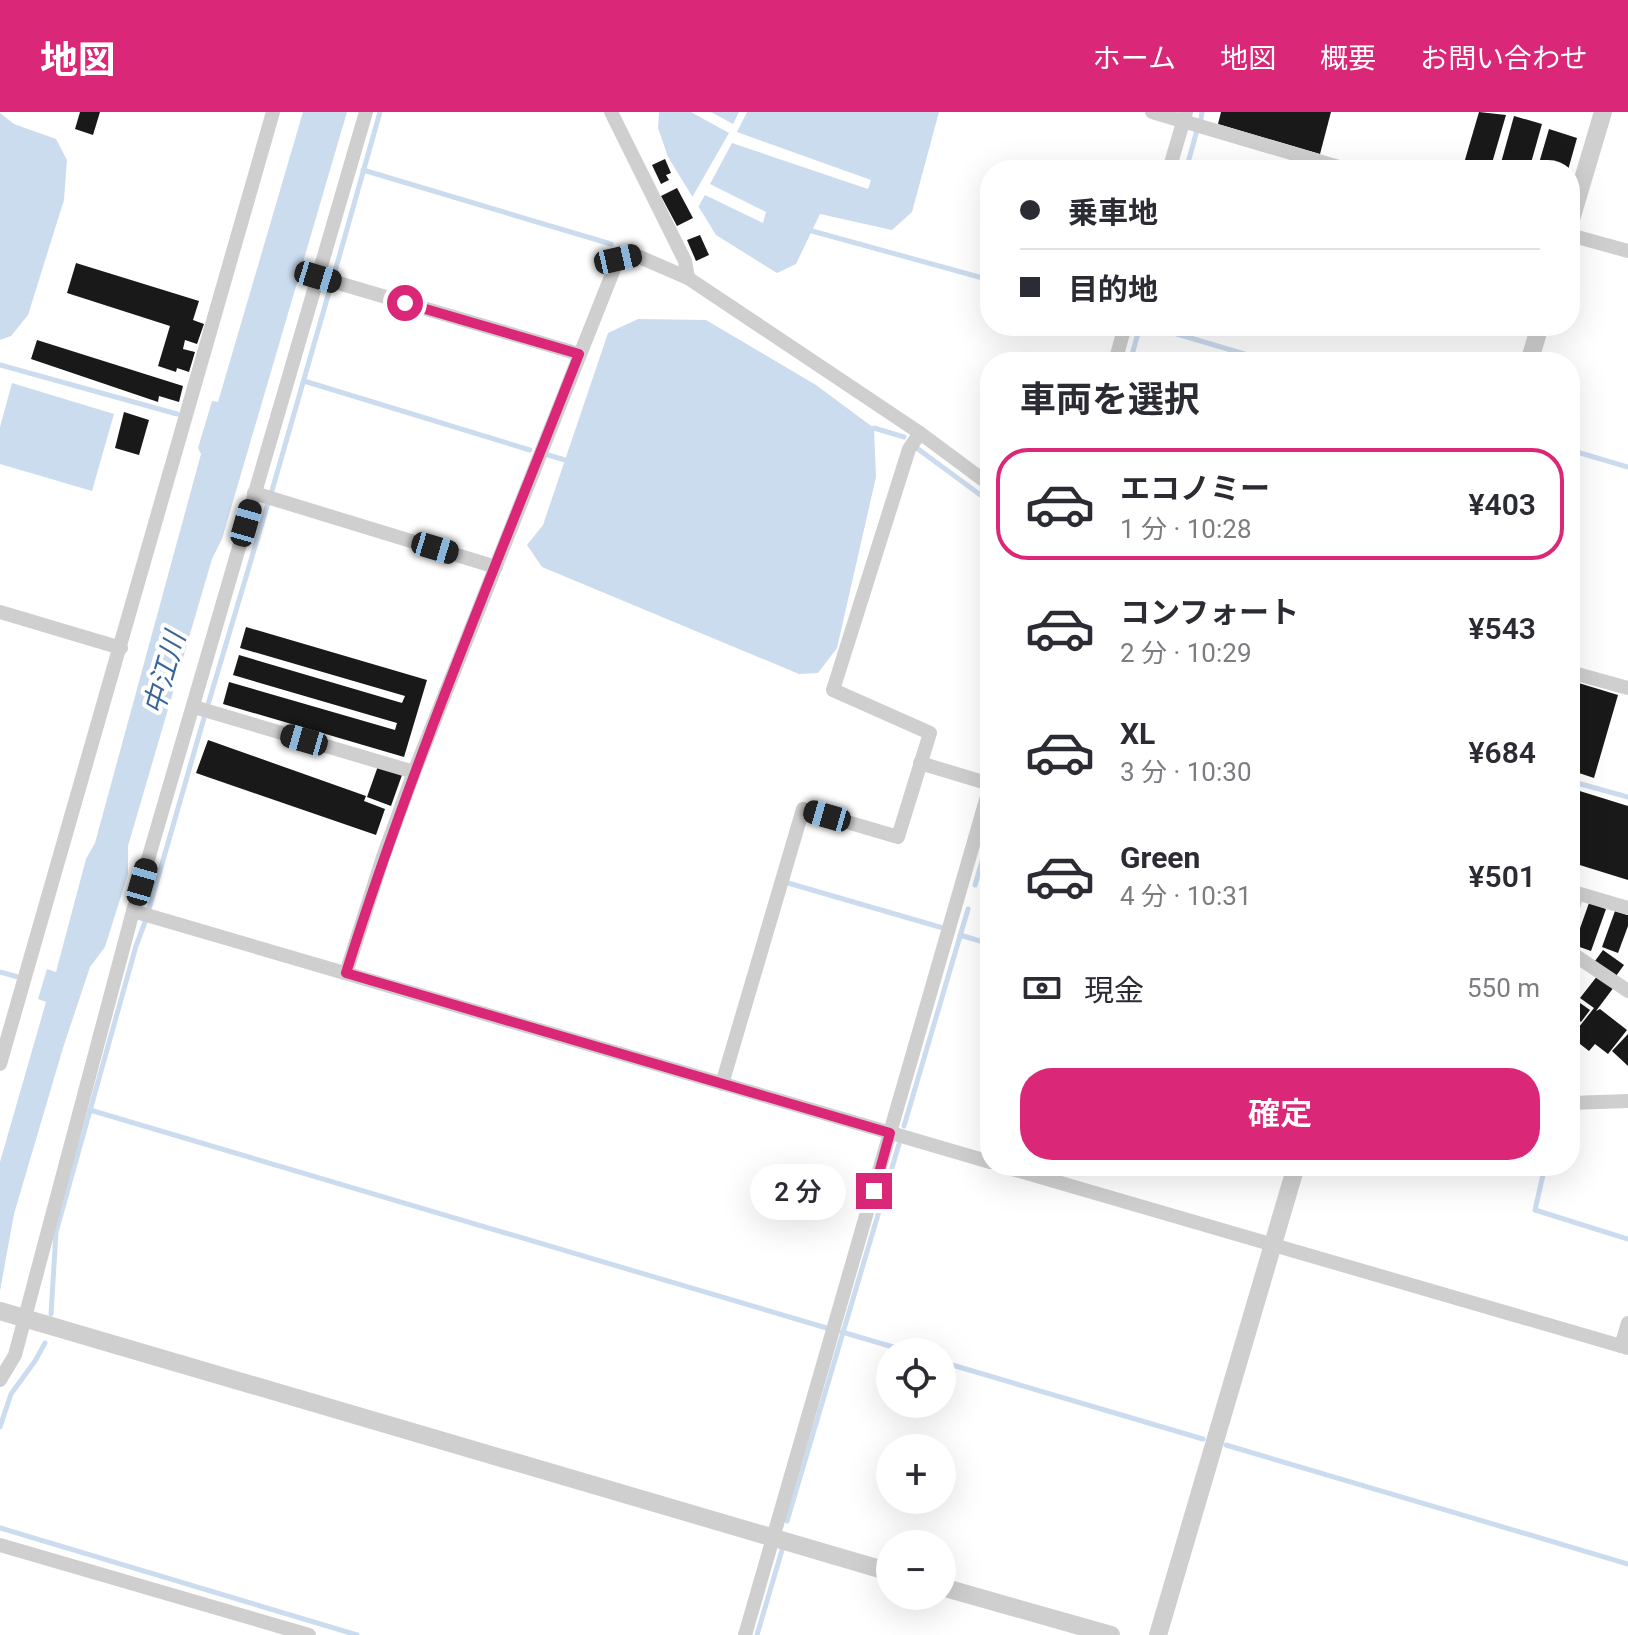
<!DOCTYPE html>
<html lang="ja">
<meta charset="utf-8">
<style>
:root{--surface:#fff;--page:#f7f7f7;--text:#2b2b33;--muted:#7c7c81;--line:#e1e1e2;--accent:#db2777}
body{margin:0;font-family:Roboto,"Noto Sans JP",sans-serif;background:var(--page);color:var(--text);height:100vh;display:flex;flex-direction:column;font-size:30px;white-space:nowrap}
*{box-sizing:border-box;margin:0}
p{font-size:26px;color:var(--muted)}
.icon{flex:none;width:44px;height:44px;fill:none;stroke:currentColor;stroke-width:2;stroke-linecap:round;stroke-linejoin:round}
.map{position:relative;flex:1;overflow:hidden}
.sheet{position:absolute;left:980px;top:240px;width:600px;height:824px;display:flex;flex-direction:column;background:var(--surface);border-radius:32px;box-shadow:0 8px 32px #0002}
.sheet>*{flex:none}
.hud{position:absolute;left:980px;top:48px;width:600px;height:176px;border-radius:32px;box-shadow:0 8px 32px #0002;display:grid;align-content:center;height:176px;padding:0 40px;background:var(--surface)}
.fabs{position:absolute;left:876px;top:1226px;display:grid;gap:16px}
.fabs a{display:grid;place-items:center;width:80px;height:80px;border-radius:50%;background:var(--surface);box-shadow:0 8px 32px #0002;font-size:40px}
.end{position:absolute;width:36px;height:36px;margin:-18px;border:10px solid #db2777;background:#fff;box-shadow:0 0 0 4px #fff}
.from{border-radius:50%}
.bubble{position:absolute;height:56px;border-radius:28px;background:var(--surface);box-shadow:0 8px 32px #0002;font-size:26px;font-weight:600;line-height:56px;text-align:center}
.car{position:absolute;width:24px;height:48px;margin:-24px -12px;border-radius:10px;box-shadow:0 0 6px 2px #0007;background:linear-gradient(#222 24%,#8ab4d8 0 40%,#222 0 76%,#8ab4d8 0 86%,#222 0)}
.hud b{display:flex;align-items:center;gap:28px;height:76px;font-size:30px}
.hud b+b{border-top:2px solid var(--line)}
.hud i{width:20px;height:20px;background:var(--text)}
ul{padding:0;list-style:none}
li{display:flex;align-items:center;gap:24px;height:112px;margin:0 16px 12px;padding:0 24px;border:4px solid transparent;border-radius:32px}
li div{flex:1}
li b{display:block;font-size:30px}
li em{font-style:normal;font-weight:600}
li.on{border-color:var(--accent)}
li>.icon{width:72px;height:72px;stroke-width:1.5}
h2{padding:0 40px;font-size:36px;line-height:96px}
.pay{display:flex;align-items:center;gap:20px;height:88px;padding:0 40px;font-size:30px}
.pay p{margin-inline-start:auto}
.action{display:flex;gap:16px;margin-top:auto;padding:16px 40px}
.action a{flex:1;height:92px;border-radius:32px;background:var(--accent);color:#fff;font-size:32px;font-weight:600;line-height:92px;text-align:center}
header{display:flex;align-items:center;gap:48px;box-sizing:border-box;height:112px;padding:0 40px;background:var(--accent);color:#fff}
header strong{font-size:38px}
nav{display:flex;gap:44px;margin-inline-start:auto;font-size:28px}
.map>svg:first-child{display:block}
.water{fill:#ccdcef}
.pier{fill:#fff}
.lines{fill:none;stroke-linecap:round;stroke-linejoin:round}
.stream{stroke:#ccdcef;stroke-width:5}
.building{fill:#191919}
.minor{stroke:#cfcfcf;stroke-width:14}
.tertiary{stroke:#cfcfcf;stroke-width:18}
.route{stroke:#db2777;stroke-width:10}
.labels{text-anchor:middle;stroke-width:8;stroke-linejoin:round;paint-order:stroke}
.water-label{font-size:28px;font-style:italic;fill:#3a659b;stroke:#fff}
</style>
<header>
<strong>地図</strong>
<nav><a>ホーム</a><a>地図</a><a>概要</a><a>お問い合わせ</a></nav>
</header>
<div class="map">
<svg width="1628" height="1523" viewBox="0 0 1628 1523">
<rect width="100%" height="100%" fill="#fff"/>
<g class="water">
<path d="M 303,0 L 347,0 L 222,427 L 212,447 L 128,734 L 128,762 L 105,835 L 90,855 L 63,936 L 14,1102 L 0,1179 L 0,1050 L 46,890 L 38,887 L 47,857 L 56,860 L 86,747 L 95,731 L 201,342 L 198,336 L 212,289 L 218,290 Z"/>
<path d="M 659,0 L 939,0 L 912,100 L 892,118 L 820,102 L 796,152 L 777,161 L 716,123 L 668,45 L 658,16 Z"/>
<path d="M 0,1 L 14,12 L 56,27 L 67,48 L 64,88 L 28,203 L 11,224 L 0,228 Z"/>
<path d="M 638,207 L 706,208 L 816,273 L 874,316 L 876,365 L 837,536 L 818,561 L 799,562 L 542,455 L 527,433 L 543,413 L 608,221 Z"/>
<path d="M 12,271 L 114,302 L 92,379 L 0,352 L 0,315 Z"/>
</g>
<path class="pier" d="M 691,0 L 711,0 L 733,12 L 739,0 L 747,0 L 737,20 L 871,68 L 868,77 L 732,31 L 710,72 L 766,100 L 763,111 L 705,83 L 696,99 L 690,89 L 729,21 Z"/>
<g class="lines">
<g class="stream">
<path d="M 1201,7 L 1202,0"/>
<path d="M 363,58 L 611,132"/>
<path d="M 1186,58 L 1197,18"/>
<path d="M 812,119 L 990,168"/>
<path d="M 334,163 L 380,0"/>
<path d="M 1150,214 L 1272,250"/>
<path d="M 1130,250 L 1140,214"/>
<path d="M 0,253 L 177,302"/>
<path d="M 304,269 L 530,338"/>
<path d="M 874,316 L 904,325"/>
<path d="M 918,337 L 990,390"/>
<path d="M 1570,338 L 1628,355"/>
<path d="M 548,343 L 565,348"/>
<path d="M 271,382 L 331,173"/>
<path d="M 207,596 L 268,391"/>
<path d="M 1570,669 L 1628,685"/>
<path d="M 788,771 L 943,816"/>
<path d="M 975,773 L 990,722"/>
<path d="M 149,797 L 204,606"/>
<path d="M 960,823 L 990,832"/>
<path d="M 0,860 L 18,865"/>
<path d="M 90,998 L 830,1217"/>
<path d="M 904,1014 L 968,797"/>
<path d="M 1545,1054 L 1535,1098 L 1628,1127"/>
<path d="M 51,1202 L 56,1120 L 136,834 L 145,810"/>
<path d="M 842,1220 L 910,1240"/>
<path d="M 942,1250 L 1203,1327"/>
<path d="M 0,1315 L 11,1282 L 35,1249 L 45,1231"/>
<path d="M 1226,1333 L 1628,1452"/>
<path d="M 787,1409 L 899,1032"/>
<path d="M 0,1416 L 357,1523"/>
<path d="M 757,1523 L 782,1438"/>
</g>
</g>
<g class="building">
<path d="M 80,0 L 100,0 L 93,23 L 75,17 Z"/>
<path d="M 1221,0 L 1331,0 L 1320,42 L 1218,12 Z"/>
<path d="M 1479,0 L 1506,3 L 1490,58 L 1462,58 Z"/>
<path d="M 1514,4 L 1542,12 L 1529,58 L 1499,58 Z"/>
<path d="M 1549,17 L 1577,26 L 1568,58 L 1537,58 Z"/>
<path d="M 665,47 L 671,61 L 666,63 L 669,68 L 661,72 L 652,53 Z"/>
<path d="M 677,76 L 693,106 L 677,114 L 661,84 Z"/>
<path d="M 700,123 L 709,143 L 696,149 L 687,128 Z"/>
<path d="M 76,151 L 199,189 L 193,208 L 204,212 L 197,232 L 185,228 L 183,237 L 195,240 L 189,260 L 177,256 L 176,260 L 158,254 L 170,214 L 67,181 Z"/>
<path d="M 37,228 L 183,274 L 179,290 L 159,284 L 158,290 L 31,247 Z"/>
<path d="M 124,300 L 149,308 L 139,343 L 115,336 Z"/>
<path d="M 246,515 L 427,568 L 404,645 L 223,592 L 229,570 L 395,618 L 397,611 L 233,563 L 239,543 L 402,591 L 405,584 L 240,536 Z"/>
<path d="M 1572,569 L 1618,583 L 1594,666 L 1570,658 Z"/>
<path d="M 208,628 L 366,684 L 364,689 L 385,697 L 376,723 L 196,661 Z"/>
<path d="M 378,654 L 402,663 L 391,694 L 367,685 Z"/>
<path d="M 1570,676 L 1628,694 L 1628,768 L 1570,750 Z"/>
<path d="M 1589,791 L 1606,797 L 1591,839 L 1574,833 Z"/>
<path d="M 1615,799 L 1628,803 L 1628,814 L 1618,841 L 1602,835 Z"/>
<path d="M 1603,838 L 1624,853 L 1616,864 L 1595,849 Z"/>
<path d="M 1598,863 L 1614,875 L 1596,899 L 1600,897 L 1627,918 L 1608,942 L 1595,932 L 1589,939 L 1571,925 L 1594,896 L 1580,886 Z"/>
<path d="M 1580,891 L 1590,898 L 1581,910 L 1571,902 Z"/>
<path d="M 1628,922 L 1628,954 L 1612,939 Z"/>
</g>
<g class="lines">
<g class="minor">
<path d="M 611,0 L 685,149 L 688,166"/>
<path d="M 1152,0 L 1349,58"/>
<path d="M 1169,58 L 1186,0"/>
<path d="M 1570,123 L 1628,139"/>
<path d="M 318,165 L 579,242"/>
<path d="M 1115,250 L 1125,214"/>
<path d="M 254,381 L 496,455"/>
<path d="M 0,500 L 121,536"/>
<path d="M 1570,560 L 1628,576"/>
<path d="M 194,595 L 414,660"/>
<path d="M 920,651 L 990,672"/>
<path d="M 1570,779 L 1628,796"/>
<path d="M 133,799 L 990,1050"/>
<path d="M 1570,806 L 1577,781"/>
<path d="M 1570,840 L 1628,879"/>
<path d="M 346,861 L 383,745 L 414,660 L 618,147 L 635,143 L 688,166 L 920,321 L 990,373"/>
<path d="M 0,952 L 273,0"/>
<path d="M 722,972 L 803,697 L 898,725 L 930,621 L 833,578 L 909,337 L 920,321"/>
<path d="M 1570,991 L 1628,989"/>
<path d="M 1002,1054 L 1628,1236"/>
<path d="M 1621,1234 L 1628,1211"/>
<path d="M 0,1268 L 15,1243 L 133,799 L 366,0"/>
<path d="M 0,1433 L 309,1523"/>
<path d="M 745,1523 L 990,674"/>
</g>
<g class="tertiary">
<path d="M 1570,111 L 1603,0"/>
<path d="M 1529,250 L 1540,214"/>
<path d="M 0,1199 L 890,1460"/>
<path d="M 942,1475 L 1111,1523"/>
<path d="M 1158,1523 L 1296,1054"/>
</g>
</g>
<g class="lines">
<path class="route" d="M 405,191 L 579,242 C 499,447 412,651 346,861 L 890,1021 L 874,1079"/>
</g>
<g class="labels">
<g class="water-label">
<text transform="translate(164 561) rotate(-74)" y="10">中江川</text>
</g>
</g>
</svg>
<div class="fabs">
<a><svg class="icon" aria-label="locate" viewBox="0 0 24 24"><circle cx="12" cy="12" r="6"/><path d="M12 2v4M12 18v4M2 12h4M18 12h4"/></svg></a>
<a>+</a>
<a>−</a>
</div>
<i class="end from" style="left:405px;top:191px"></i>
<i class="end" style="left:874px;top:1079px"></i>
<div class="bubble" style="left:750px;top:1052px;width:96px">2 分</div>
<i class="car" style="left:618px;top:147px;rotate:77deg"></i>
<i class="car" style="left:318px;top:165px;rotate:107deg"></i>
<i class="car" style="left:246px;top:411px;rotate:16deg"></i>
<i class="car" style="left:435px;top:436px;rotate:107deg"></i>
<i class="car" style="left:304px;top:628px;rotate:286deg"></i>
<i class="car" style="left:827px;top:704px;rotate:286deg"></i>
<i class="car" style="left:142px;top:770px;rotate:16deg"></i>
<div class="hud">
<b><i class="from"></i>乗車地</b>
<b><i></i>目的地</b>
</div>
<section class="sheet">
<h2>車両を選択</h2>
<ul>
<li class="on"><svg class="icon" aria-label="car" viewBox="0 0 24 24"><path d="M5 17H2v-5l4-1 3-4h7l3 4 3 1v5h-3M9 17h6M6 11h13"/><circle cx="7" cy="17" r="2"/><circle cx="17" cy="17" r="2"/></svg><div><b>エコノミー</b><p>1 分 · 10:28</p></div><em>¥403</em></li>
<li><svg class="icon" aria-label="car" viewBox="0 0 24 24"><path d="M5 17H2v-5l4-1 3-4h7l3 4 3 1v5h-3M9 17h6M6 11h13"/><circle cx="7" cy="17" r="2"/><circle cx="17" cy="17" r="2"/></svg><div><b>コンフォート</b><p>2 分 · 10:29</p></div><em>¥543</em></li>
<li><svg class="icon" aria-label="car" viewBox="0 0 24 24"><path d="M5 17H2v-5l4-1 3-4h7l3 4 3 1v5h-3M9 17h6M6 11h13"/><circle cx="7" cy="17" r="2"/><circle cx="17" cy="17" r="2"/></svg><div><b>XL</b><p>3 分 · 10:30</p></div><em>¥684</em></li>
<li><svg class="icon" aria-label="car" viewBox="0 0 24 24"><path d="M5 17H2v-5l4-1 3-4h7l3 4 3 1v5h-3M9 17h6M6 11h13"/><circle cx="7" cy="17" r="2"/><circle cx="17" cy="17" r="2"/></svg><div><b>Green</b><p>4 分 · 10:31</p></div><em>¥501</em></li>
</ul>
<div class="pay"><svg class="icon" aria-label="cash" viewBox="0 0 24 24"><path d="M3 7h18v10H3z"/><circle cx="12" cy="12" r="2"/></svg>現金<p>550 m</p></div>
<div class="action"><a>確定</a></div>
</section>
</div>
